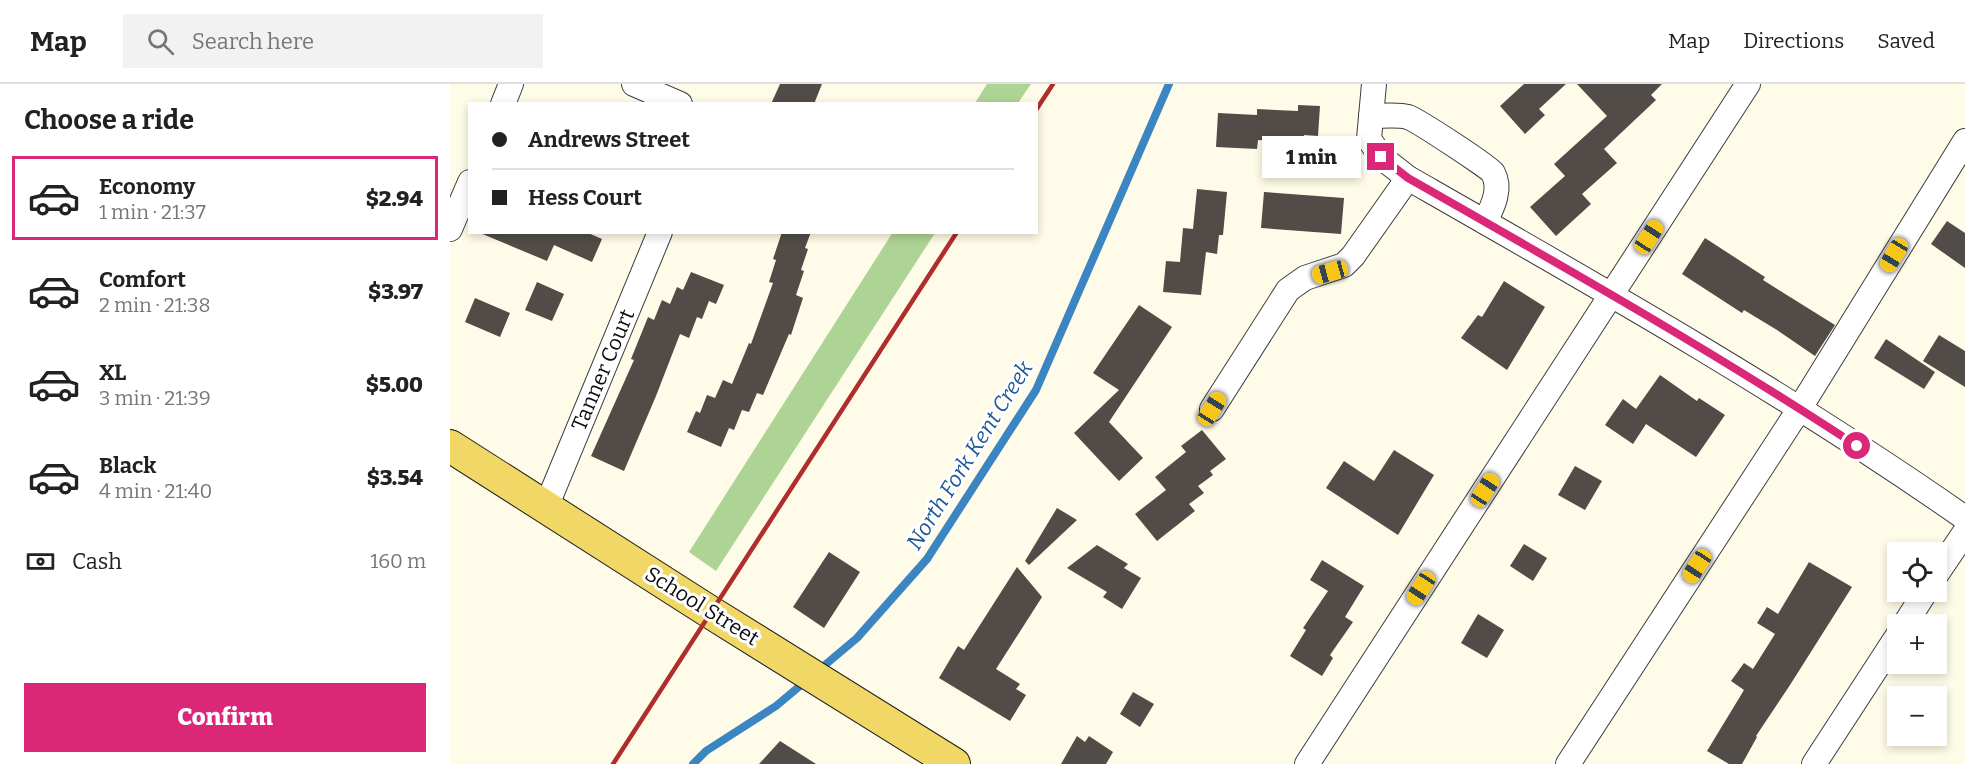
<!DOCTYPE html>
<meta charset="utf-8">
<style>
:root{--surface:#fff;--page:#f2f2f2;--text:#222;--muted:#767676;--line:#e0e0e0;--accent:#db2777}
body{margin:0;font-family:Bitter,serif;background:var(--page);color:var(--text);height:100vh;display:flex;flex-direction:column;font-size:22px;white-space:nowrap}
*{box-sizing:border-box;margin:0}
p{font-size:20px;color:var(--muted)}
.icon{flex:none;width:33px;height:33px;fill:none;stroke:currentColor;stroke-width:2;stroke-linecap:round;stroke-linejoin:round}
.map{position:relative;flex:1;overflow:hidden}
.drawer{display:flex;flex-direction:column;background:var(--surface);width:450px}
.drawer>*{flex:none}
.guide{position:absolute;left:18px;top:18px;width:570px;height:132px;border-radius:0px;box-shadow:0 3px 9px #0003;display:grid;align-content:center;height:132px;padding:0 24px;background:var(--surface)}
.controls{position:absolute;left:1437px;top:458px;display:grid;gap:12px}
.controls a{display:grid;place-items:center;width:60px;height:60px;border-radius:0px;background:var(--surface);box-shadow:0 3px 9px #0003;font-size:30px}
.end{position:absolute;width:27px;height:27px;margin:-14px;border:8px solid #db2777;background:#fff;box-shadow:0 0 0 3px #fff}
.from{border-radius:50%}
.bubble{position:absolute;height:42px;border-radius:0px;background:var(--surface);box-shadow:0 3px 9px #0003;font-size:20px;font-weight:800;line-height:42px;text-align:center}
.car{position:absolute;width:18px;height:36px;margin:-18px -9px;border-radius:8px;box-shadow:0 0 4px 2px #0007;background:linear-gradient(#f5c518 24%,#345 0 40%,#f5c518 0 76%,#345 0 86%,#f5c518 0)}
.guide b{display:flex;align-items:center;gap:21px;height:57px;font-size:22px}
.guide b+b{border-top:2px solid var(--line)}
.guide i{width:15px;height:15px;background:var(--text)}
ul{padding:0;list-style:none}
li{display:flex;align-items:center;gap:18px;height:84px;margin:0 12px 9px;padding:0 12px;border:3px solid transparent;border-radius:0px}
li div{flex:1}
li b{display:block;font-size:22px}
li em{font-style:normal;font-weight:800}
li.selected{border-color:var(--accent)}
li>.icon{width:54px;height:54px;stroke-width:1.5}
h2{padding:0 24px;font-size:27px;line-height:72px}
.pay{display:flex;align-items:center;gap:15px;height:66px;padding:0 24px;font-size:22px}
.pay p{margin-inline-start:auto}
.primary-button{display:flex;gap:12px;margin-top:auto;padding:12px 24px}
.primary-button a{flex:1;height:69px;border-radius:0px;background:var(--accent);color:#fff;font-size:24px;font-weight:800;line-height:69px;text-align:center}
header{display:flex;align-items:center;gap:36px;box-sizing:border-box;height:84px;padding:0 30px;background:var(--surface);border-bottom:2px solid var(--line)}
header strong{font-size:28px}
nav{display:flex;gap:33px;margin-inline-start:auto;font-size:21px}
.search{width:420px;height:54px;background:var(--page);display:flex;align-items:center;gap:15px;box-sizing:border-box;padding:0 21px;border-radius:0px;color:var(--muted);font-size:22px}
main{display:flex;flex:1;min-height:0}
.map>svg:first-child{display:block}
.forest{fill:#aed495}
.lines{fill:none;stroke-linecap:round;stroke-linejoin:round}
.stream{stroke:#3c85c3;stroke-width:8}
.building{fill:#514c47}
.minor-casing{stroke:#3d3d3d;stroke-width:26}
.major-casing{stroke:#1b1b1b;stroke-width:34}
.minor{stroke:#fff;stroke-width:24}
.major{stroke:#f0d766;stroke-width:32}
.rail{stroke:#af2e2c;stroke-width:4.5}
.route{stroke:#db2777;stroke-width:8}
.labels{text-anchor:middle;stroke-width:6;stroke-linejoin:round;paint-order:stroke}
.street-label{font-size:21px;fill:#0a0a0a;stroke:#fff}
.water-label{font-size:22px;font-style:italic;fill:#1d5792;stroke:#fff}
</style>
<header>
<strong>Map</strong>
<div class="search"><svg class="icon" aria-label="search" viewBox="0 0 24 24"><circle cx="10" cy="10" r="6"/><path d="M15 15l6 6"/></svg>Search here</div>
<nav><a>Map</a><a>Directions</a><a>Saved</a></nav>
</header>
<main>
<section class="drawer">
<h2>Choose a ride</h2>
<ul>
<li class="selected"><svg class="icon" aria-label="car" viewBox="0 0 24 24"><path d="M5 17H2v-5l4-1 3-4h7l3 4 3 1v5h-3M9 17h6M6 11h13"/><circle cx="7" cy="17" r="2"/><circle cx="17" cy="17" r="2"/></svg><div><b>Economy</b><p>1 min · 21:37</p></div><em>$2.94</em></li>
<li><svg class="icon" aria-label="car" viewBox="0 0 24 24"><path d="M5 17H2v-5l4-1 3-4h7l3 4 3 1v5h-3M9 17h6M6 11h13"/><circle cx="7" cy="17" r="2"/><circle cx="17" cy="17" r="2"/></svg><div><b>Comfort</b><p>2 min · 21:38</p></div><em>$3.97</em></li>
<li><svg class="icon" aria-label="car" viewBox="0 0 24 24"><path d="M5 17H2v-5l4-1 3-4h7l3 4 3 1v5h-3M9 17h6M6 11h13"/><circle cx="7" cy="17" r="2"/><circle cx="17" cy="17" r="2"/></svg><div><b>XL</b><p>3 min · 21:39</p></div><em>$5.00</em></li>
<li><svg class="icon" aria-label="car" viewBox="0 0 24 24"><path d="M5 17H2v-5l4-1 3-4h7l3 4 3 1v5h-3M9 17h6M6 11h13"/><circle cx="7" cy="17" r="2"/><circle cx="17" cy="17" r="2"/></svg><div><b>Black</b><p>4 min · 21:40</p></div><em>$3.54</em></li>
</ul>
<div class="pay"><svg class="icon" aria-label="cash" viewBox="0 0 24 24"><path d="M3 7h18v10H3z"/><circle cx="12" cy="12" r="2"/></svg>Cash<p>160 m</p></div>
<div class="primary-button"><a>Confirm</a></div>
</section>
<div class="map">
<svg width="1515" height="680" viewBox="0 0 1515 680">
<rect width="100%" height="100%" fill="#fefbe8"/>
<g class="forest">
<path d="M 537,0 L 581,0 L 568,19 L 525,19 Z"/>
<path d="M 443,148 L 485,149 L 266,487 L 239,468 Z"/>
</g>
<g class="lines">
<g class="stream">
<path d="M 369,586 L 407,554 L 477,475 L 586,306 L 719,0"/>
<path d="M 243,680 L 256,667 L 326,622 L 357,596"/>
</g>
</g>
<g class="building">
<path d="M 330,0 L 372,0 L 364,20 L 321,20 Z"/>
<path d="M 1074,0 L 1116,0 L 1089,25 L 1095,31 L 1075,50 L 1050,22 Z"/>
<path d="M 1127,0 L 1212,0 L 1201,11 L 1206,16 L 1154,65 L 1167,79 L 1132,110 L 1141,120 L 1106,152 L 1080,123 L 1115,92 L 1104,80 L 1157,32 Z"/>
<path d="M 848,21 L 870,22 L 868,52 L 854,51 L 853,59 L 808,56 L 807,65 L 766,63 L 768,29 L 807,31 L 807,25 L 848,27 Z"/>
<path d="M 747,105 L 777,108 L 773,151 L 769,151 L 767,170 L 756,168 L 751,211 L 713,208 L 716,177 L 730,178 L 733,144 L 743,145 Z"/>
<path d="M 814,108 L 894,114 L 891,150 L 811,144 Z"/>
<path d="M 1497,137 L 1515,149 L 1515,184 L 1481,160 Z"/>
<path d="M 136,148 L 152,155 L 142,178 L 104,161 L 97,177 L 30,149 Z"/>
<path d="M 332,148 L 361,148 L 355,164 L 358,165 L 351,186 L 354,187 L 346,211 L 353,214 L 341,251 L 339,250 L 313,311 L 307,309 L 299,328 L 292,326 L 284,346 L 279,344 L 271,363 L 237,348 L 246,327 L 250,329 L 257,311 L 265,314 L 273,296 L 282,300 L 299,259 L 301,260 L 323,199 L 319,198 L 326,176 L 323,175 Z"/>
<path d="M 1255,154 L 1315,193 L 1313,196 L 1385,241 L 1365,272 L 1327,246 L 1294,226 L 1292,229 L 1232,190 Z"/>
<path d="M 241,188 L 274,201 L 266,220 L 259,217 L 252,235 L 247,233 L 239,254 L 230,250 L 206,312 L 174,387 L 141,372 L 184,276 L 181,275 L 198,233 L 204,236 L 212,216 L 220,220 L 227,203 L 233,206 Z"/>
<path d="M 1054,197 L 1095,223 L 1057,286 L 1011,254 L 1028,231 L 1032,233 Z"/>
<path d="M 87,198 L 114,210 L 102,237 L 75,226 Z"/>
<path d="M 25,214 L 60,229 L 50,253 L 15,238 Z"/>
<path d="M 689,221 L 722,243 L 659,338 L 693,374 L 669,397 L 624,349 L 669,306 L 643,289 Z"/>
<path d="M 1489,251 L 1515,267 L 1515,303 L 1473,277 Z"/>
<path d="M 1436,255 L 1485,288 L 1474,305 L 1424,274 Z"/>
<path d="M 1210,291 L 1247,317 L 1249,314 L 1275,331 L 1246,373 L 1196,340 L 1183,360 L 1155,341 L 1173,315 L 1186,325 Z"/>
<path d="M 752,346 L 776,375 L 760,387 L 763,391 L 748,402 L 754,409 L 739,420 L 745,427 L 707,457 L 685,430 L 716,406 L 705,393 L 736,368 L 731,362 Z"/>
<path d="M 944,366 L 984,391 L 948,451 L 876,404 L 894,377 L 924,397 Z"/>
<path d="M 1125,382 L 1152,397 L 1135,426 L 1108,411 Z"/>
<path d="M 607,424 L 627,436 L 579,481 L 575,477 Z"/>
<path d="M 1074,460 L 1097,474 L 1083,497 L 1060,482 Z"/>
<path d="M 647,461 L 678,480 L 674,484 L 691,494 L 672,525 L 653,513 L 657,508 L 617,484 Z"/>
<path d="M 379,468 L 410,488 L 374,544 L 343,523 Z"/>
<path d="M 872,476 L 914,502 L 895,533 L 903,538 L 880,571 L 883,574 L 872,592 L 840,572 L 856,546 L 853,544 L 878,507 L 860,496 Z"/>
<path d="M 1359,478 L 1402,503 L 1340,601 L 1306,652 L 1307,653 L 1292,680 L 1279,680 L 1257,667 L 1294,606 L 1281,597 L 1294,579 L 1303,585 L 1325,550 L 1307,539 L 1317,523 L 1328,530 Z"/>
<path d="M 567,483 L 592,513 L 546,585 L 570,600 L 566,605 L 576,611 L 560,637 L 489,594 L 508,562 L 514,566 Z"/>
<path d="M 1028,530 L 1054,546 L 1037,574 L 1011,559 Z"/>
<path d="M 683,608 L 704,620 L 690,643 L 670,630 Z"/>
<path d="M 627,652 L 635,658 L 639,652 L 663,668 L 656,680 L 611,680 Z"/>
<path d="M 330,657 L 366,680 L 309,680 Z"/>
</g>
<g class="lines">
<defs>
<g id="minor">
<path d="M 184,0 L 230,20"/>
<path d="M 924,0 L 919,55 L 931,73 L 958,94 C 1147,202 1336,309 1515,434"/>
<path d="M 53,20 L 61,0"/>
<path d="M 921,32 C 932,32 948,30 958,33 C 967,36 1039,83 1043,89 C 1052,105 1042,124 1035,138"/>
<path d="M 0,145 L 20,98"/>
<path d="M 762,325 L 838,206 L 855,194 L 894,181 L 903,172 L 958,94"/>
<path d="M 96,423 L 210,148"/>
<path d="M 1486,491 L 1515,448"/>
<path d="M 1455,540 L 1476,507"/>
<path d="M 857,680 L 1298,0"/>
<path d="M 1118,680 L 1350,324 L 1515,57"/>
<path d="M 1364,680 L 1448,551"/>
</g>
<path id="major" d="M 0,362 L 260,528 L 504,680"/>
</defs>
<use href="#minor" class="minor-casing"/>
<use href="#major" class="major-casing"/>
<use href="#minor" class="minor"/>
<use href="#major" class="major"/>
<g class="rail">
<path d="M 586,26 L 603,0"/>
<path d="M 163,680 L 507,148"/>
</g>
</g>
<g class="lines">
<path class="route" d="M 931,73 L 958,94 C 1109,180 1261,266 1407,362"/>
</g>
<g class="labels">
<g class="street-label">
<text transform="translate(153 286) rotate(-67)" y="7">Tanner Court</text>
<text transform="translate(252 522) rotate(32)" y="7">School Street</text>
</g>
<g class="water-label">
<text transform="translate(519 371) rotate(-58)" y="8">North Fork Kent Creek</text>
</g>
</g>
</svg>
<div class="controls">
<a><svg class="icon" aria-label="locate" viewBox="0 0 24 24"><circle cx="12" cy="12" r="6"/><path d="M12 2v4M12 18v4M2 12h4M18 12h4"/></svg></a>
<a>+</a>
<a>−</a>
</div>
<i class="end from" style="left:1407px;top:362px"></i>
<i class="end" style="left:931px;top:73px"></i>
<div class="bubble" style="left:812px;top:52px;width:99px">1 min</div>
<i class="car" style="left:1199px;top:153px;rotate:33deg"></i>
<i class="car" style="left:1444px;top:171px;rotate:211deg"></i>
<i class="car" style="left:880px;top:188px;rotate:255deg"></i>
<i class="car" style="left:762px;top:325px;rotate:32deg"></i>
<i class="car" style="left:1035px;top:406px;rotate:33deg"></i>
<i class="car" style="left:1247px;top:482px;rotate:213deg"></i>
<i class="car" style="left:971px;top:504px;rotate:213deg"></i>
<div class="guide">
<b><i class="from"></i>Andrews Street</b>
<b><i></i>Hess Court</b>
</div>
</div>
</main>
